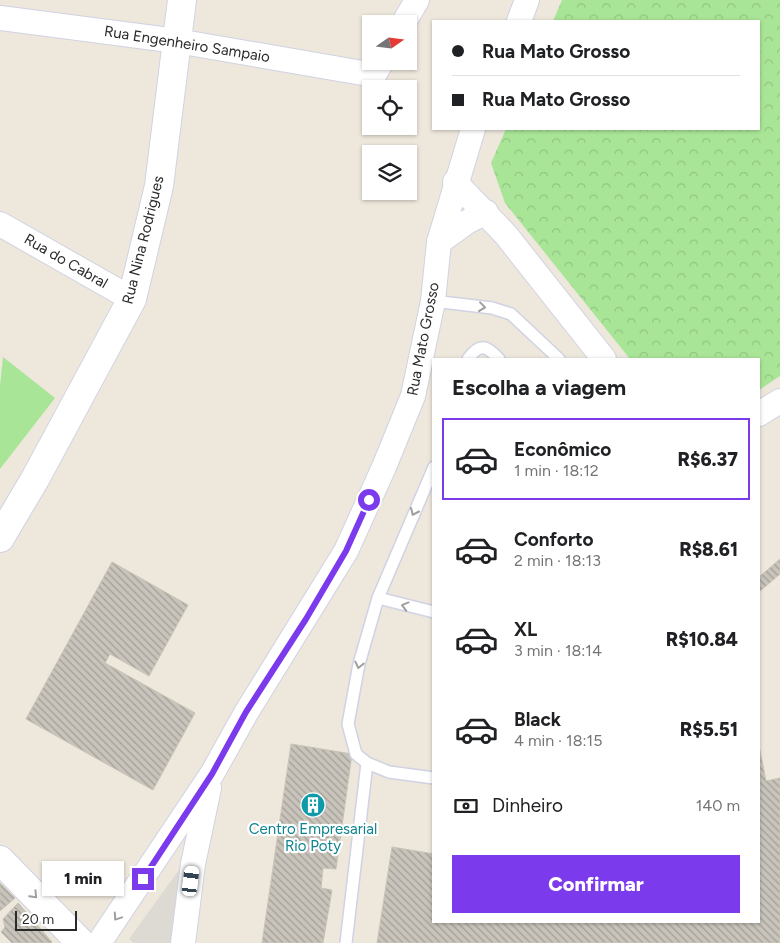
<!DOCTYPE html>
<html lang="pt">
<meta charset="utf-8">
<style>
:root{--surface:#fff;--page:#f2f2f2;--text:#202124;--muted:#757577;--line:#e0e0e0;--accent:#7c3aed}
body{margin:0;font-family:Figtree,sans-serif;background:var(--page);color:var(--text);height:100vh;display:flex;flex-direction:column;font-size:19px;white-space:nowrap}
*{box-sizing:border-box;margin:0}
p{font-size:16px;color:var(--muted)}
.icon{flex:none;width:28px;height:28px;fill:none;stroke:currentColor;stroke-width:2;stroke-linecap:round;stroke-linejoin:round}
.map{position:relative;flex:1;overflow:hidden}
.sheet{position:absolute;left:432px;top:358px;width:328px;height:565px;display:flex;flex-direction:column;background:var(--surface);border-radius:0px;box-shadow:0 1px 4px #0004}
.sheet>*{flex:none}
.banner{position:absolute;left:432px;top:20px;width:328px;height:110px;border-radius:0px;box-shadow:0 1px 4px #0004;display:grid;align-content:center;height:110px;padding:0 20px;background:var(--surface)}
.needle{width:32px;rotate:76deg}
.controls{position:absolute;left:362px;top:15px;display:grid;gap:10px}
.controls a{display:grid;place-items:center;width:55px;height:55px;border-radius:0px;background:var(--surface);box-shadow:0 1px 4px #0004;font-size:25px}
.scale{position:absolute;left:15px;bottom:12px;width:62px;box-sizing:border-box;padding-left:5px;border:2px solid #2a2a2a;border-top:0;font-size:14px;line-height:18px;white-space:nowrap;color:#2a2a2a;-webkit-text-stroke:4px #fff;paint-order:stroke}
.end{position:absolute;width:22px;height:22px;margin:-11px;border:6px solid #7c3aed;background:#fff;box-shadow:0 0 0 2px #fff}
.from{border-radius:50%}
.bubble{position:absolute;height:35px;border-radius:0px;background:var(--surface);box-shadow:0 1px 4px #0004;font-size:16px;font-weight:800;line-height:35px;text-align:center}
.car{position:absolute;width:15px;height:30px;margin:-15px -8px;border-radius:6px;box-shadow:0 0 4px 1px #0007;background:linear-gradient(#fff 24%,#345 0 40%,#fff 0 76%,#345 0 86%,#fff 0)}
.banner b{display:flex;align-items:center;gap:18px;height:48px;font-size:19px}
.banner b+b{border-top:1px solid var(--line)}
.banner i{width:12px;height:12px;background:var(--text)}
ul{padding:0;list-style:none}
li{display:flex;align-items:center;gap:15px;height:82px;margin:0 10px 8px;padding:0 10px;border:2px solid transparent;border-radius:0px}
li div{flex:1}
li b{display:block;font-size:19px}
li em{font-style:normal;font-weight:800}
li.selected{border-color:var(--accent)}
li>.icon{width:45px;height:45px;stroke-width:1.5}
h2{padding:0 20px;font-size:22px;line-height:60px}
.pay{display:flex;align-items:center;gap:12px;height:55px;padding:0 20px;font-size:19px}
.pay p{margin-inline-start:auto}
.action{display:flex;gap:10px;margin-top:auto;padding:10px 20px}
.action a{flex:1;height:58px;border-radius:0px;background:var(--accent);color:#fff;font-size:20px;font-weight:800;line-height:58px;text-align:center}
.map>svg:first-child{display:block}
.forest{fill:url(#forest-crowns)}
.park{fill:#a9e597}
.plaza{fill:#dddad3}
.building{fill:url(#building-back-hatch);stroke:#c8c4b5}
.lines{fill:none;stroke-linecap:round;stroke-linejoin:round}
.service-casing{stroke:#d1d2e3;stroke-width:14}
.minor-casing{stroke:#d1d2e3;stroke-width:26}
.tertiary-casing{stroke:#d1d2e3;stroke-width:30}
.service{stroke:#fff;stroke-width:11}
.minor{stroke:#fff;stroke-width:24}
.tertiary{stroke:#fff;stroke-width:28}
.oneway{stroke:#9f9f9f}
.route{stroke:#7c3aed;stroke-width:6}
.labels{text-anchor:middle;stroke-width:4.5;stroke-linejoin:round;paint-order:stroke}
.street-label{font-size:15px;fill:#2a2a2a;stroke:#fff}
.culture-label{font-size:15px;fill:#0d838f;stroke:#fff}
</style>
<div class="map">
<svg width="780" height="943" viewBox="0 0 780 943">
<defs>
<pattern id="forest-crowns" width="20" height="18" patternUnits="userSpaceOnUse" patternTransform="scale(1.25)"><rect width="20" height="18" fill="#a9e597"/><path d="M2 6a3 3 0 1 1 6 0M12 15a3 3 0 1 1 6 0" fill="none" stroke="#92c582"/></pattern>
<pattern id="building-back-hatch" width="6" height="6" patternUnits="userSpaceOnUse" patternTransform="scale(1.25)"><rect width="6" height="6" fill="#c8c4bb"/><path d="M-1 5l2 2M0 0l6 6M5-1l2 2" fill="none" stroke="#a39f98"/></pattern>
</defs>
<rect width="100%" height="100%" fill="#ede7dc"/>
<path class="forest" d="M 562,0 L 780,0 L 780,376 L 759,390 L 759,359 L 630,359 L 505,203 L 491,163 L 506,129 L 759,129 L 759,21 L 553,21 Z"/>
<path class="park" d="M 3,357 L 55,398 L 0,469 L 0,386 Z"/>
<path class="plaza" d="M 184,863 L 173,943 L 134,943 L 129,939 Z"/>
<g class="building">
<path d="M 780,559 L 780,574 L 759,592 L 759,577 Z"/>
<path d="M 112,562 L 188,605 L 149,676 L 110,654 L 105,663 L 195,713 L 153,790 L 26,719 Z"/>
<path d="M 291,744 L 352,754 L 336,869 L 323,868 L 321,888 L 332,890 L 323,943 L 262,943 Z"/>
<path d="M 759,746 L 766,781 L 780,778 L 780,943 L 377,943 L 392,847 L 434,854 L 434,921 L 759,921 Z"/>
<path d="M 0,883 L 15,898 L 0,911 Z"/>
<path d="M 18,903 L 52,942 L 51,943 L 12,943 L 1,932 L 5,927 L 3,919 Z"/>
</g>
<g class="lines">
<defs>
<g id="service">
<path d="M 433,301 L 492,308 L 511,314 L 559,359"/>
<path d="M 468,359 C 480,342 487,346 499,359"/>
<path d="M 434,467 L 378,598 L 359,664 L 348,724 L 356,754 L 367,763 L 389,772 L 434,778"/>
<path d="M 378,598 L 434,612"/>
<path d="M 346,943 L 367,763"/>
</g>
<g id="minor">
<path d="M 0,18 L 177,41 L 374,75 L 382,61"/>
<path d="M 519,21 L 527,0"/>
<path d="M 403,24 L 417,0"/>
<path d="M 455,182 L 506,235 L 604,359"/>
<path d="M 0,224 L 132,299"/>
<path d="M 439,242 L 467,222 L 486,212"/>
<path d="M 759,414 L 780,401"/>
<path d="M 99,943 L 212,774 L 246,713 L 346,551 L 384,467 L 413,396 L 433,301 L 439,242 L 473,129"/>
<path d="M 183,943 L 193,864 L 209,788"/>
</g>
<g id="tertiary">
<path d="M 0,538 L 35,479 L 132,299 L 159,186 L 182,0"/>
<path d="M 0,860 L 81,943"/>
</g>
</defs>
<use href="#service" class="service-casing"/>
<use href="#minor" class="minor-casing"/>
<use href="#tertiary" class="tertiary-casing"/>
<use href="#service" class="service"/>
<use href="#minor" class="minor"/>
<use href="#tertiary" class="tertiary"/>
</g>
<defs><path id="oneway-chevron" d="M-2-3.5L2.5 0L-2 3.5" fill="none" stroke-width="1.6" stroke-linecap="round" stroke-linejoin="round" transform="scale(1.25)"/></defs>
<g class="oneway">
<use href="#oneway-chevron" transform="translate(482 307) rotate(7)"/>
<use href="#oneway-chevron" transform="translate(414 512) rotate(114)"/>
<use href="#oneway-chevron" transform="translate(405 606) rotate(-165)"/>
<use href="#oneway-chevron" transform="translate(359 665) rotate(103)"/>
<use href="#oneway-chevron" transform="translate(34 895) rotate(46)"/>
<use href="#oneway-chevron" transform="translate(117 917) rotate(124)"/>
</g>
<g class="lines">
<path class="route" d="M 143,879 L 212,774 L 246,712 L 306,619 L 346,551 L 369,500"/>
</g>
<defs>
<symbol id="building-disc" viewBox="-11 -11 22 22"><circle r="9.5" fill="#0f9aa8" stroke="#fff"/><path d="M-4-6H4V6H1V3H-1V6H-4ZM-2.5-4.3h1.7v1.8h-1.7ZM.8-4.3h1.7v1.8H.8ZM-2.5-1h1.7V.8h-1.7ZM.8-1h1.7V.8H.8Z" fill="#fff"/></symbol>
</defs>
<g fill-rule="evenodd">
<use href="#building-disc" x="299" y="791" width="28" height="28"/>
</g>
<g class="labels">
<g class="street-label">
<text transform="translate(187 44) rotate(9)" y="5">Rua Engenheiro Sampaio</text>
<text transform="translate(143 240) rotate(-76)" y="5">Rua Nina Rodrigues</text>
<text transform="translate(66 261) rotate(30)" y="5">Rua do Cabral</text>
<text transform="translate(423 339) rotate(-79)" y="5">Rua Mato Grosso</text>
</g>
<g class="culture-label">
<text x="313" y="834">Centro Empresarial<tspan x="313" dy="17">Rio Poty</tspan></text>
</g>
</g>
</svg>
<div class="controls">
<a><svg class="needle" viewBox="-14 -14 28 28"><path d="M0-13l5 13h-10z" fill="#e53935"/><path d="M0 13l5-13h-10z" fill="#757577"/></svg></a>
<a><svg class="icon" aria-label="locate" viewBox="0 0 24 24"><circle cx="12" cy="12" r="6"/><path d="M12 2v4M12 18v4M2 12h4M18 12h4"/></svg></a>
<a><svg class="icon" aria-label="layers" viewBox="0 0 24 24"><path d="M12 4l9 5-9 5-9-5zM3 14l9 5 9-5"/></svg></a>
</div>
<div class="scale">20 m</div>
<i class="end from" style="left:369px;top:500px"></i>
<i class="end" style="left:143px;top:879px"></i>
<div class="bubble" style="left:42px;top:861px;width:82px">1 min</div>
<i class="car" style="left:191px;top:881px;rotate:7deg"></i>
<div class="banner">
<b><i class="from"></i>Rua Mato Grosso</b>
<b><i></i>Rua Mato Grosso</b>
</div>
<section class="sheet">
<h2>Escolha a viagem</h2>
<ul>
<li class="selected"><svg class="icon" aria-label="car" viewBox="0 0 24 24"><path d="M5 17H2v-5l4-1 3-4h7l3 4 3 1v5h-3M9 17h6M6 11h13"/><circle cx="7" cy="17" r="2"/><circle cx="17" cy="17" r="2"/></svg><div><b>Econômico</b><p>1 min · 18:12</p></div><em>R$6.37</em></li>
<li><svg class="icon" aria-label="car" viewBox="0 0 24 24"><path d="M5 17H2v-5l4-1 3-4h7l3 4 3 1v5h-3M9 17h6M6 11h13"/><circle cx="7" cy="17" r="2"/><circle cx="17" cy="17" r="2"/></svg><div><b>Conforto</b><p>2 min · 18:13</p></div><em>R$8.61</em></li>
<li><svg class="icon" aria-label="car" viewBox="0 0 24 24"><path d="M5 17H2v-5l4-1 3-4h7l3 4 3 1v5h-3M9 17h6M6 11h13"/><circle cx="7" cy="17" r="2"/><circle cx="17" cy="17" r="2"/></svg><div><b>XL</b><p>3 min · 18:14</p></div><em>R$10.84</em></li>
<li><svg class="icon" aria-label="car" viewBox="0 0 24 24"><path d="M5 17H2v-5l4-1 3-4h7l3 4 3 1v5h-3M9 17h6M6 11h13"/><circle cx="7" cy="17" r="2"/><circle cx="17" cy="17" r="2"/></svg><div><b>Black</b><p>4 min · 18:15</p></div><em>R$5.51</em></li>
</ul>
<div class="pay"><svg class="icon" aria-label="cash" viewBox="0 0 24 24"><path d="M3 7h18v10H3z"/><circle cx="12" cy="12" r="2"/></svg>Dinheiro<p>140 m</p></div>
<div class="action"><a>Confirmar</a></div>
</section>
</div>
